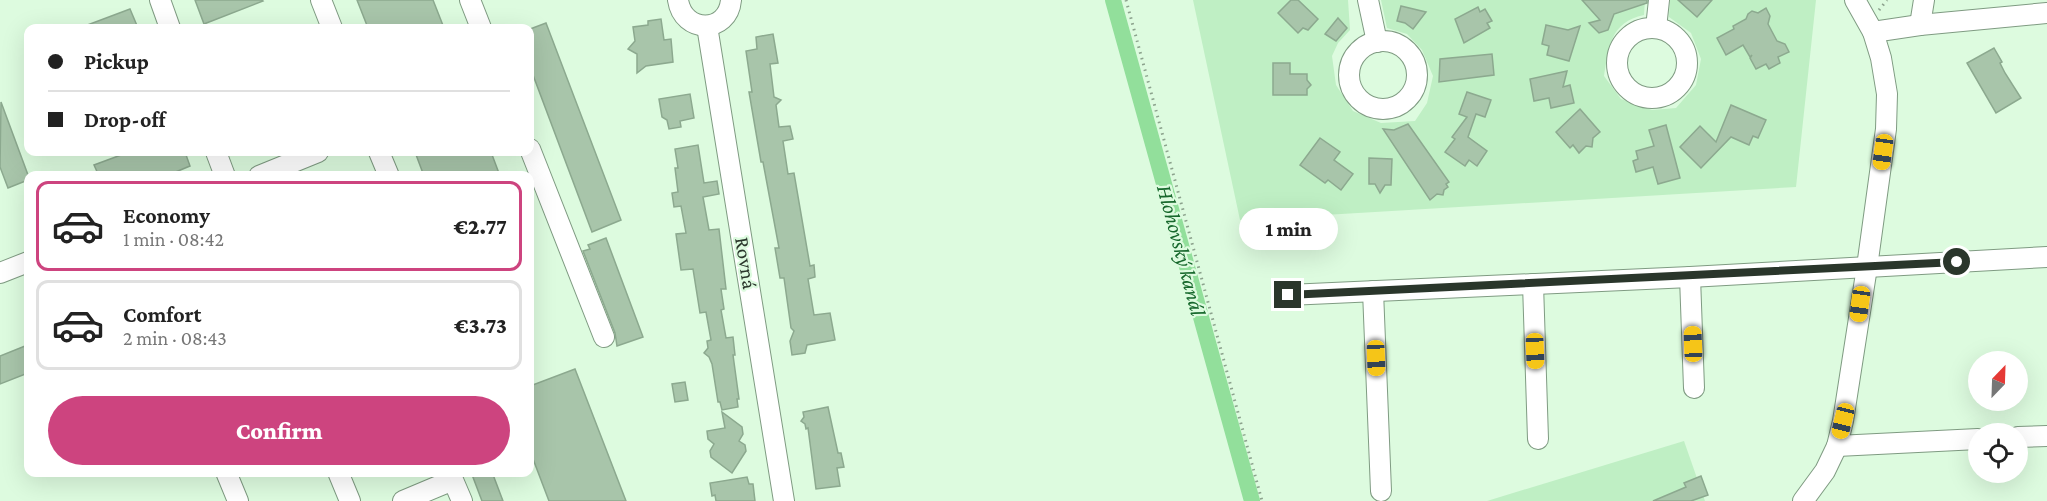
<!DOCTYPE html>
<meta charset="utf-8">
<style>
:root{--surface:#fff;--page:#f6f6f6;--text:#222;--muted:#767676;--line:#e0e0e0;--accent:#cd447f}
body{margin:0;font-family:"Crimson Pro",serif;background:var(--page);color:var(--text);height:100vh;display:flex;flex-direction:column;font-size:22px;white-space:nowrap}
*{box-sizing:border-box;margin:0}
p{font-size:20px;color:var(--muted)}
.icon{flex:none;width:33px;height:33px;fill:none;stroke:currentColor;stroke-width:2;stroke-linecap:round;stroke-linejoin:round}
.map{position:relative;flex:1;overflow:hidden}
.side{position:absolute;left:24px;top:171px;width:510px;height:306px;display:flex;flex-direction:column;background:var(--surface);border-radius:12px;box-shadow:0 6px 24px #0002}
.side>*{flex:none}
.top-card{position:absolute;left:24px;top:24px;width:510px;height:132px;border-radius:12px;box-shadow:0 6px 24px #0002;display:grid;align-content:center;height:132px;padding:0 24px;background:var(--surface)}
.needle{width:39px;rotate:23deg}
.fabs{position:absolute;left:1968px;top:351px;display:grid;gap:12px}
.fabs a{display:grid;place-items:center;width:60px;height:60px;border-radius:50%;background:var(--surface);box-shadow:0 6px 24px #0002;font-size:30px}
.end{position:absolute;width:27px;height:27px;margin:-14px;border:8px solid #2a362b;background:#fff;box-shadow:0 0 0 3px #fff}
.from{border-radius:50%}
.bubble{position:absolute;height:42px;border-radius:21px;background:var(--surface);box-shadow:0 6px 24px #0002;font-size:20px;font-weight:800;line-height:42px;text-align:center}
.car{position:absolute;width:18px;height:36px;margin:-18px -9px;border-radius:8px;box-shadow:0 0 4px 2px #0007;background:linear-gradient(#f5c518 24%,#345 0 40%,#f5c518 0 76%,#345 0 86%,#f5c518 0)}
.top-card b{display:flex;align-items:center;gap:21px;height:57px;font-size:22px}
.top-card b+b{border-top:2px solid var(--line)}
.top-card i{width:15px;height:15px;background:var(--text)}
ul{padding:10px 0 0;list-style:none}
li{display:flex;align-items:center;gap:18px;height:90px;margin:0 12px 9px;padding:0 12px;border:3px solid var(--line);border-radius:12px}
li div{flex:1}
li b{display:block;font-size:22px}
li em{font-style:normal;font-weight:800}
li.active{border-color:var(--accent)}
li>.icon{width:54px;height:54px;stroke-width:1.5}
.button{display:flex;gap:12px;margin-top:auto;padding:12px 24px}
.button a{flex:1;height:69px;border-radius:36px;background:var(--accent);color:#fff;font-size:24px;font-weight:800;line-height:69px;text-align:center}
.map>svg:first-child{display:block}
.green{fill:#bfefc4}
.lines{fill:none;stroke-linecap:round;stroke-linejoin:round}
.canal{stroke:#92df9b;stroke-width:16}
.building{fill:#a8c5aa;stroke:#8ca98f;stroke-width:1.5}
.minor-casing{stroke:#7f9b82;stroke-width:22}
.path{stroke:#8ca28d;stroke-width:3;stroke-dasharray:1.5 4.5;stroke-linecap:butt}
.minor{stroke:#fff;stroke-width:20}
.route{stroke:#2a362b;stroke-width:8}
.labels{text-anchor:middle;stroke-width:4.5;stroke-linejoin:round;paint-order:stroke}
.street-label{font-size:21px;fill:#2a362b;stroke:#ddfbdf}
.water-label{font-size:22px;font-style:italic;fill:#17682c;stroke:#ddfbdf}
</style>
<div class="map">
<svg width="2047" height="501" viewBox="0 0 2047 501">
<rect width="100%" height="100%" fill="#ddfbdf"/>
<g class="green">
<path d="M 1193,0 L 1348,0 L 1350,30 L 1338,43 L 1332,56 L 1336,85 L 1353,111 L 1381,123 L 1415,121 L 1427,103 L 1433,76 L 1422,50 L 1407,34 L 1387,28 L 1381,0 L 1645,0 L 1644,15 C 1610,22 1609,47 1604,76 L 1621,99 L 1652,110 L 1676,108 L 1696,85 L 1701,59 L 1691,33 L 1669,17 L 1670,0 L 1816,0 L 1796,187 L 1240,220 Z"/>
<path d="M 1684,441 L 1705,501 L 1487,501 Z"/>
</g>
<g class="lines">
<path class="canal" d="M 1113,0 L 1252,501"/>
</g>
<g class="building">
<path d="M 195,0 L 262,0 L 263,1 L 204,24 Z"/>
<path d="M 357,0 L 433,0 L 444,28 L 368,28 Z"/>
<path d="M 1291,0 L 1298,0 L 1318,19 L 1308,30 L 1303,28 L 1298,33 L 1278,13 Z"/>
<path d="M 1582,0 L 1647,0 L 1647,3 L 1614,14 L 1608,30 L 1599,33 L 1589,23 L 1600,20 Z"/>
<path d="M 1678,0 L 1712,0 L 1697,17 Z"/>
<path d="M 1401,6 L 1426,12 L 1413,29 L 1405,23 L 1397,21 Z"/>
<path d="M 1478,7 L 1480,12 L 1485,9 L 1492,21 L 1487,23 L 1490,28 L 1464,43 L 1455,19 Z"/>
<path d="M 1766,8 L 1770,16 L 1768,24 L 1777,41 L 1785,44 L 1789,52 L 1778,57 L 1780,63 L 1769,69 L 1766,64 L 1756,69 L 1750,58 L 1752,55 L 1750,57 L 1743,45 L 1726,55 L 1717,38 L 1734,29 L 1733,26 L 1746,19 L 1748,14 L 1752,11 L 1758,13 Z"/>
<path d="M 130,9 L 138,28 L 82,28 L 82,27 Z"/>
<path d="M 1338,18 L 1347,28 L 1336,41 L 1325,34 Z"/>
<path d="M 661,19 L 664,40 L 671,39 L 673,62 L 646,66 L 637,73 L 637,54 L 628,49 L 635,41 L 633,27 L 648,25 L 648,21 Z"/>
<path d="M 546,23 L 621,220 L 592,232 L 530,67 L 530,29 Z"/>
<path d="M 1546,25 L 1568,30 L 1580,26 L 1569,61 L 1547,55 L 1549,46 L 1542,44 Z"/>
<path d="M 773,34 L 778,63 L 770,64 L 774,97 L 781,100 L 776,105 L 779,127 L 790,126 L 793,139 L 783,141 L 788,174 L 794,173 L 810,266 L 814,265 L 815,277 L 808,279 L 814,315 L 830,313 L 835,340 L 807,345 L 805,353 L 792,355 L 790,341 L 794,331 L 791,328 L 784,278 L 780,278 L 775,248 L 779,248 L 763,162 L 761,162 L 749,92 L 752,92 L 746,51 L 757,49 L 756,37 Z"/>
<path d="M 1994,48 L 2002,62 L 2000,63 L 2005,73 L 2021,98 L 1996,113 L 1967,63 Z"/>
<path d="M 1492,54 L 1494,75 L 1439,82 L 1440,59 Z"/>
<path d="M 1273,63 L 1290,63 L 1290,74 L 1307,74 L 1307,80 L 1311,85 L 1307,89 L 1307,95 L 1273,95 Z"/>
<path d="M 1567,71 L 1563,87 L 1570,85 L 1574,103 L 1551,108 L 1549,98 L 1534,101 L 1530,79 Z"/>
<path d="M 1467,92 L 1491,100 L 1485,117 L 1476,114 L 1468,137 L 1487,151 L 1477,166 L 1469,160 L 1465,166 L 1445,152 L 1455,139 L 1452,137 L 1467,117 L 1459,114 Z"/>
<path d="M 690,94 L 694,118 L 680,121 L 681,127 L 669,129 L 667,120 L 662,117 L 659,99 Z"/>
<path d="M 1,102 L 28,175 L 28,180 L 8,188 L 0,167 Z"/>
<path d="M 1731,105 L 1766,120 L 1758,138 L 1753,136 L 1749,145 L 1731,137 L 1701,168 L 1680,147 L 1700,126 L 1716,142 Z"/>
<path d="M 1580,109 L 1600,132 L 1593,138 L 1592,147 L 1586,146 L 1579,153 L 1573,145 L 1570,148 L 1556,132 Z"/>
<path d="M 1408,124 L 1449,182 L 1446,184 L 1448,187 L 1444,190 L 1443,195 L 1437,194 L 1430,200 L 1383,129 L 1394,130 Z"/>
<path d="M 1666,125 L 1680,178 L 1658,184 L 1653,167 L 1636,172 L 1633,161 L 1638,159 L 1636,151 L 1654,146 L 1649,130 Z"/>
<path d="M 1320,138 L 1340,152 L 1334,160 L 1353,174 L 1341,190 L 1328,180 L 1325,183 L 1300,165 Z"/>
<path d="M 698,145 L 704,183 L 717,181 L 719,194 L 703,197 L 709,230 L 719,229 L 726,289 L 721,289 L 724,309 L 721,310 L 726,338 L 733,337 L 735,355 L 733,355 L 739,399 L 737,399 L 738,407 L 722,410 L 720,402 L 718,402 L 712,364 L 709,357 L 704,353 L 708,348 L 707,341 L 711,340 L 706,312 L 700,313 L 693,269 L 681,270 L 676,234 L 686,233 L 681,206 L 674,207 L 672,193 L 678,192 L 675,168 L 678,168 L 675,149 Z"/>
<path d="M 129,152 L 185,152 L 190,166 L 166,176 L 99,176 L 94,165 Z"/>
<path d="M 415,152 L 491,152 L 500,176 L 424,176 Z"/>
<path d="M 1369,158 L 1392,159 L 1391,185 L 1385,185 L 1380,193 L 1375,184 L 1369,184 Z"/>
<path d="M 606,238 L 643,337 L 617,346 L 615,333 L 583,251 L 590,249 L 588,245 Z"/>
<path d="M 25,346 L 28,355 L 28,373 L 0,384 L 0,356 Z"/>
<path d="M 575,369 L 626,501 L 549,501 L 530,451 L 530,386 Z"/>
<path d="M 685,382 L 688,400 L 675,402 L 672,384 Z"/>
<path d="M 828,407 L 838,453 L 841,453 L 844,467 L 837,468 L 840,486 L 816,489 L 808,428 L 806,429 L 805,424 L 801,421 L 804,417 L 803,412 Z"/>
<path d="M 722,412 L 742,427 L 743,434 L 739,441 L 745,445 L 746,451 L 732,473 L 711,457 L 710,451 L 714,444 L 708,439 L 707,431 L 725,428 Z"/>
<path d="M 471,472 L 492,472 L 503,501 L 482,501 Z"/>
<path d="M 1701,476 L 1708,495 L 1691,501 L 1653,501 L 1686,487 L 1684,483 Z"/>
<path d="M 747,477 L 749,484 L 753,484 L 755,501 L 716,501 L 715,495 L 712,496 L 710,483 Z"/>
</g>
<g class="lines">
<defs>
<g id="minor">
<path d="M 160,0 L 170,28"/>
<path d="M 321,0 L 332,28"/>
<path d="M 470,0 L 481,28"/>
<path d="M 678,0 C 683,34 728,34 731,0"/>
<path d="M 1368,0 L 1377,42"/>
<path d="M 1855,0 L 1873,32 L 1920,25 L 2047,13"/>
<path d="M 1920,25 L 1924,0"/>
<path d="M 707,26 L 784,501"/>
<circle cx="1652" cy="63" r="35"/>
<path d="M 1656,28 L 1659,0"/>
<circle cx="1383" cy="75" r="34"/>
<path d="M 530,149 L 604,337"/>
<path d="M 216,152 L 225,176"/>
<path d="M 379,152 L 389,176"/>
<path d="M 259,176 L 318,152"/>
<path d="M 0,273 L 28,262"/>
<path d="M 1690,277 L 1694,388"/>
<path d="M 1533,284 L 1538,439"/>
<path d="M 1373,291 L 1381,491"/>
<path d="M 1288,295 L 1690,277 L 2047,257"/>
<path d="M 2018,437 L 2047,436"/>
<path d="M 1837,446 L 1978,439"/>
<path d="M 226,472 L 238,501"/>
<path d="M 338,472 L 350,501"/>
<path d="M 403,501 L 453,480 L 462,501"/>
<path d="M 1803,501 L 1825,471 L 1837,446 L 1843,421 L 1867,267 L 1886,129 L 1887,94 L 1881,58 L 1873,32"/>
</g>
</defs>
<use href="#minor" class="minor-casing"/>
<g class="path">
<path d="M 1126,0 L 1262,501"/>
<path d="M 1879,10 L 1887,0"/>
</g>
<use href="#minor" class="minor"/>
</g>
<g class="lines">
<path class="route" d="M 1288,295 L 1957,262"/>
</g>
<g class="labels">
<g class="street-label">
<text transform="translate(746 263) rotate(81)" y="7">Rovná</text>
</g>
<g class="water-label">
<text transform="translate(1182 250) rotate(75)" y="8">Hlohovský kanál</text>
</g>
</g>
</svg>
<div class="fabs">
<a><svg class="needle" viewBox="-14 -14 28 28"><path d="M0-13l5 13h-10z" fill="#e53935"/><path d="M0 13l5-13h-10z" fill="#767676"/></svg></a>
<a><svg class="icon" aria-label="locate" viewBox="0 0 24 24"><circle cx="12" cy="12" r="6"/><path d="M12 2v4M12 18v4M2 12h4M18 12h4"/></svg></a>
</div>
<i class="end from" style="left:1957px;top:262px"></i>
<i class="end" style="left:1288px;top:295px"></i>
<div class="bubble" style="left:1239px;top:208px;width:99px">1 min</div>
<i class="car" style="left:1883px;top:152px;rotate:188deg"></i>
<i class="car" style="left:1860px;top:304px;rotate:188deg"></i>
<i class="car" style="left:1693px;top:344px;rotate:358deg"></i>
<i class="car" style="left:1535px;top:351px;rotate:178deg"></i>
<i class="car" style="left:1376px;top:358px;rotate:178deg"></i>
<i class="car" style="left:1843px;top:421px;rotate:194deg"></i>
<div class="top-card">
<b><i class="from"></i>Pickup</b>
<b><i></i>Drop-off</b>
</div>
<section class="side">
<ul>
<li class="active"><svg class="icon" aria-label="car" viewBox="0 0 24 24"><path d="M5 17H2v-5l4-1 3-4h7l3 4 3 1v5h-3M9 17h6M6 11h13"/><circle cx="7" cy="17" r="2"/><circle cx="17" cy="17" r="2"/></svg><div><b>Economy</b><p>1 min · 08:42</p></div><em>€2.77</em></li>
<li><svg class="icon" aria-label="car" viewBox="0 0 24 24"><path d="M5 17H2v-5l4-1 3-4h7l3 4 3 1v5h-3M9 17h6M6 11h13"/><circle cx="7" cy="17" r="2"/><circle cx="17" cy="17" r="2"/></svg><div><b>Comfort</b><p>2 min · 08:43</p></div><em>€3.73</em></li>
</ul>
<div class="button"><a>Confirm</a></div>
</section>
</div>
